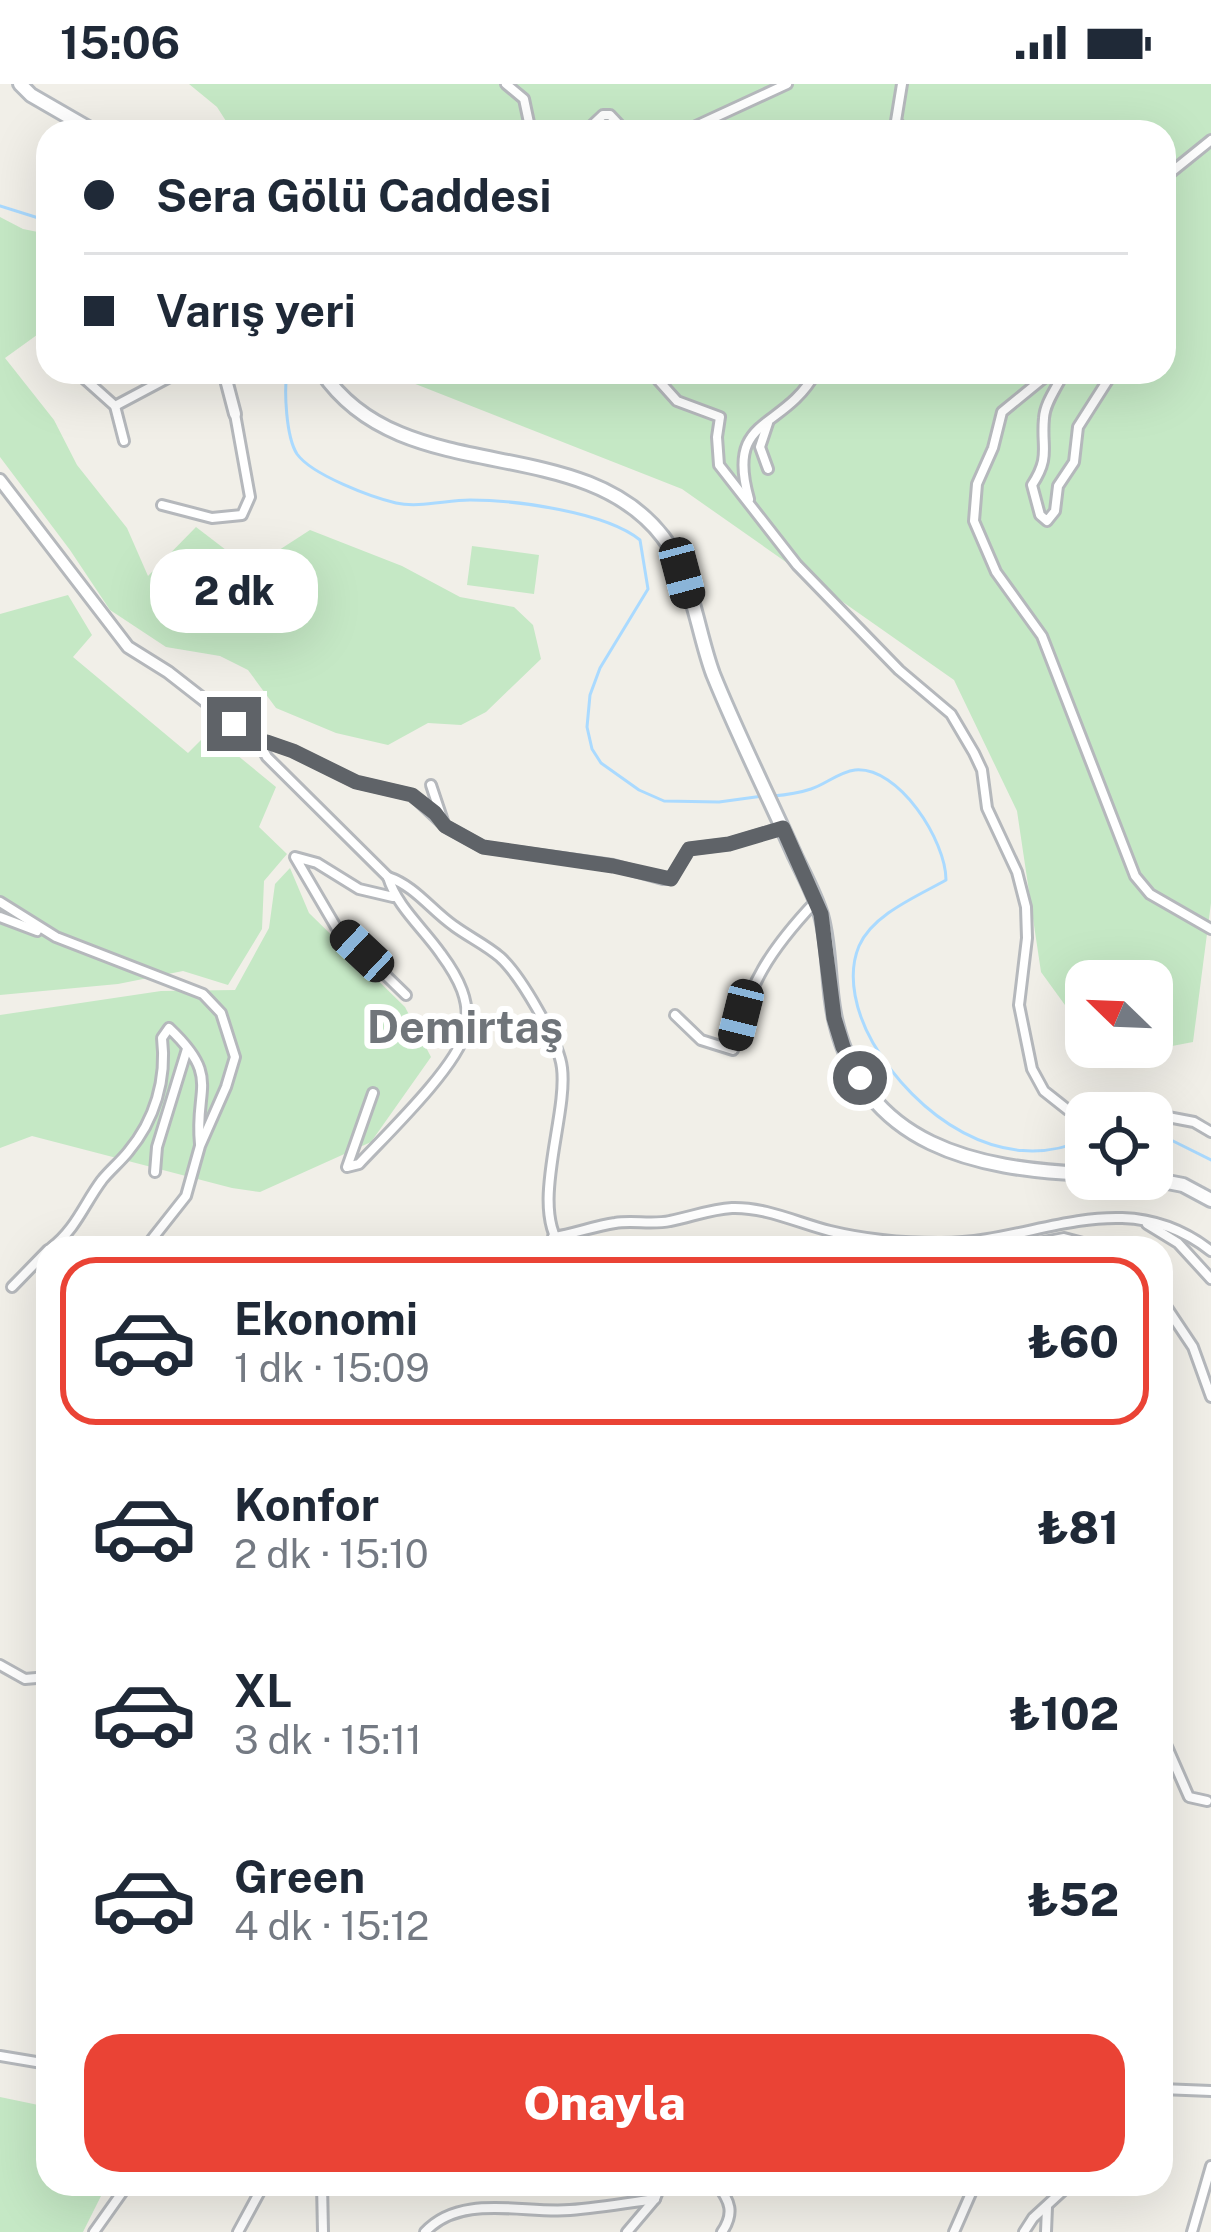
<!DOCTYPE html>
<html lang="tr">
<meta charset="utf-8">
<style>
:root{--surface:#fff;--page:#f6f6f7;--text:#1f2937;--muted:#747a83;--line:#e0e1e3;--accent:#ea4335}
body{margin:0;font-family:"Public Sans",sans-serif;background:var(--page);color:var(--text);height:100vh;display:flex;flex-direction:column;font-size:45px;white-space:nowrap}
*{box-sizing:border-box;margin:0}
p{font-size:39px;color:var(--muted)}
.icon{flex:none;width:66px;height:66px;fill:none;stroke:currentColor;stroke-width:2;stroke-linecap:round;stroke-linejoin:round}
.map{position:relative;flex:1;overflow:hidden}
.side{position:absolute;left:36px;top:1152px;width:1137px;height:960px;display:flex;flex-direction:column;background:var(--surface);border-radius:36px;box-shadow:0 12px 48px #0002}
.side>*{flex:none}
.banner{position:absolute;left:36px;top:36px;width:1140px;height:264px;border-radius:36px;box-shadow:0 12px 48px #0002;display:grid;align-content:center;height:264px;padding:0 48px;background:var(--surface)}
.needle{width:78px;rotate:293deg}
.controls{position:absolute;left:1065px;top:876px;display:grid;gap:24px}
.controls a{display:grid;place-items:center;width:108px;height:108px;border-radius:24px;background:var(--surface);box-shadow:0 12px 48px #0002;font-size:60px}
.end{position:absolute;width:54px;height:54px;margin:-27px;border:15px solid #5f6368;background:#fff;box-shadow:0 0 0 6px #fff}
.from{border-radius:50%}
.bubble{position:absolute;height:84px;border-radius:36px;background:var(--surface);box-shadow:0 12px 48px #0002;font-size:39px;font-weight:800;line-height:84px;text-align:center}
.car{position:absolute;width:36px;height:72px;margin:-36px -18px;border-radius:15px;box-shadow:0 0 9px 3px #0007;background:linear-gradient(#222 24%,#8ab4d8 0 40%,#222 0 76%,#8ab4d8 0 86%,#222 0)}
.banner b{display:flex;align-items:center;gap:42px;height:114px;font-size:45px}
.banner b+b{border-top:3px solid var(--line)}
.banner i{width:30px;height:30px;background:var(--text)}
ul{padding:21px 0 0;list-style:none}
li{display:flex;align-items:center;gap:36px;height:168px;margin:0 24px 18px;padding:0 24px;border:6px solid transparent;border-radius:36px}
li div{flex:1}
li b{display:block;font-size:45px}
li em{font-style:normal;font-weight:800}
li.selected{border-color:var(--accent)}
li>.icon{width:108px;height:108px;stroke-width:1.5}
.cta{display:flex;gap:24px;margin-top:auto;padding:24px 48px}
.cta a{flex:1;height:138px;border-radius:36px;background:var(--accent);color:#fff;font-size:48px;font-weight:800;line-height:138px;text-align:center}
.status{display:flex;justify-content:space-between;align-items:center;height:84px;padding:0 60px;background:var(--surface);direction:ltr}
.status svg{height:33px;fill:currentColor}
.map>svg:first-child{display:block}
.green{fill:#c5e8c5}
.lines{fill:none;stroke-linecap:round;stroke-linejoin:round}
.stream{stroke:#aadaff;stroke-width:3}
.minor-casing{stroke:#b5b8bc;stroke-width:14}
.tertiary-casing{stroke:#b5b8bc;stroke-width:16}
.secondary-casing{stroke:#b6babf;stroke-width:18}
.minor{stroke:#fff;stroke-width:8}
.tertiary{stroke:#fff;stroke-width:10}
.secondary{stroke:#fff;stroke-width:12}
.route{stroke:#5f6368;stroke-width:15}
.labels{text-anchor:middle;stroke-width:12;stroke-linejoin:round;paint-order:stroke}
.quarter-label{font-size:45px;font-weight:bold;fill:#70757a;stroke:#fff}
</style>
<div class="status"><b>15:06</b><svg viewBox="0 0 49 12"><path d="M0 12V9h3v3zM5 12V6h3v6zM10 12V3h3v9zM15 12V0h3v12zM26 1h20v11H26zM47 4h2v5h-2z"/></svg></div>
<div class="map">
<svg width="1211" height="2148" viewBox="0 0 1211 2148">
<rect width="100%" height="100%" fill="#f1efe8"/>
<g class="green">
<path d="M 189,0 L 1211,0 L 1211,819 L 1193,958 L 1104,975 L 1095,963 L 1152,963 L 1152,897 L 1086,897 L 1086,950 L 1041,888 L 1017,727 L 954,596 L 682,405 L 385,288 L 1164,288 L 1164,48 L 233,48 L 217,23 Z"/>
<path d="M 0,133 L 23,145 L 48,150 L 48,243 L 5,274 L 54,336 L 77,381 L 127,444 L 148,492 L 196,443 L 226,466 L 259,479 L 310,446 L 402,482 L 460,513 L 514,523 L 533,541 L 541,575 L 486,628 L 461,641 L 428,639 L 388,661 L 336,649 L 276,624 L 248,586 L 220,572 L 166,563 L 110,526 L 70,466 L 0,373 Z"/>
<path d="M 472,462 L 539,471 L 534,510 L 467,501 Z"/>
<path d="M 68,511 L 92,551 L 73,573 L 188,669 L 209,648 L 276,703 L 259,743 L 287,770 L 264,797 L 262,845 L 228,901 L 183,887 L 118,900 L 0,911 L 0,530 Z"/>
<path d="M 290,784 L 309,829 L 405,923 L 431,973 L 371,1058 L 260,1108 L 232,1104 L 32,1052 L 0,1064 L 0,931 L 161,907 L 235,906 L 269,844 L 275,800 Z"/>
<path d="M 0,2013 L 48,2023 L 48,2100 L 107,2100 L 83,2148 L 0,2148 Z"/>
</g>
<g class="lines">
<g class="stream">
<path d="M 0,122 L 48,137"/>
<path d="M 287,288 C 284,307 286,353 297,370 C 312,391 371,413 396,419 C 419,424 447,416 470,416 C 515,416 606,428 640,456 L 648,505 L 600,584 L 590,611 L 587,643 L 592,665 L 601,679 L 639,706 L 664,717 L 719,718 L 763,712"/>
<path d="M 773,712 C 785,711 799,709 811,705 C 826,700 839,688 855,686 C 899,682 946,757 946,796 C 918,812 873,830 859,862 C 846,893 857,931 873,959 C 915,1031 1001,1094 1086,1055"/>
<path d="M 1152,1054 L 1171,1056 L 1211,1076"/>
</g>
<defs>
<g id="minor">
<path d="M 506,0 L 524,15 L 531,48"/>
<path d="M 902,0 L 896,37 L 906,48"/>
<path d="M 585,48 L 603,31 L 610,31 L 626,48"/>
<path d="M 683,48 L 787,0"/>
<path d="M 1164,94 L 1211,56"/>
<path d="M 77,288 L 115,322 L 124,357"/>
<path d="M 651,288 L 677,317 L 720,333 L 717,353 L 719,381 L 797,481 L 899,586 L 951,630 L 974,669 L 982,686 L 987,724 L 1017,788 L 1026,823 L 1027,854 L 1019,921 L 1032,985 L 1044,1007 L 1068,1026 L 1144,1029"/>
<path d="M 1051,288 L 1002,328 L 993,364 L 977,400 L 974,437 L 996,488 L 1042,552 L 1135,792 L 1150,810 L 1211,845"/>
<path d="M 1064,288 C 1058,302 1045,318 1044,334 C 1041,364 1051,372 1032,401 L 1040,431 L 1047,437 L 1055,427 L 1058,402 L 1074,378 L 1078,343 L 1113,288"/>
<path d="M 115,322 L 179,288"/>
<path d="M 768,385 L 760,363 L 768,339"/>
<path d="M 749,415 C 725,331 783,348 816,288"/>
<path d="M 162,421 L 212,434 L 242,431 L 250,413 L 235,330"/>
<path d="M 259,659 L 267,673 L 388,793 C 397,823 423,844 441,870 C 458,893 472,918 465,948 C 457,983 385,1052 359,1080 L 347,1083 L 373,1009"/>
<path d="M 259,659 L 267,658 L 293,667 L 356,698 L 412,711 L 445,742 L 483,763 L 613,781 L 663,795 L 671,795 L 689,765 L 729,760 L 781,744"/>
<path d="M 431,701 L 444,740"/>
<path d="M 388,793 C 415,802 431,826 454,842 C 469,853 486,861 500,873 C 520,891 559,957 562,984 C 568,1033 529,1124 562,1164"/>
<path d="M 393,813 L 359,805 L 317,779 L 295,773 L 336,843 L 406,911"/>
<path d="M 0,818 L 56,853 L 203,910 L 221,929 L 235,973 L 226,1003 L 200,1062 L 186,1112 L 145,1164"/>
<path d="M 0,833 L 37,847"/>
<path d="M 675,931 L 701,956 L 733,966 C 748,900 770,866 815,818"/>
<path d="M 1152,1030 L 1194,1038 L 1211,1048"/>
<path d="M 155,1088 L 157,1063 L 187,965"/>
<path d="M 1147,1140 L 1178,1159 L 1211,1195"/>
<path d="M 1012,1152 L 1033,1160 L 1064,1154 L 1102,1164"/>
<path d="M 553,1153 C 574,1150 594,1142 615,1139 C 633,1136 652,1141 670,1137 C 691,1133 711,1125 732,1124 C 766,1123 798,1139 830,1147 C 863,1155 905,1159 939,1159 C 1036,1160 1122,1097 1211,1167"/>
<path d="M 51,1164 C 76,1145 84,1120 102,1096 C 110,1086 120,1078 128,1068 C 155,1036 167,995 162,954 L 169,944 C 222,994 194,1004 200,1060"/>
<path d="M 12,1203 L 48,1166"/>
<path d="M 1161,1215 L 1193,1263 L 1211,1313"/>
<path d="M 0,1581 L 25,1595 L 48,1593"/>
<path d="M 1161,1649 L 1189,1713 L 1207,1717"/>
<path d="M 1161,1701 L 1161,1732"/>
<path d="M 0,1972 L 48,1980"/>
<path d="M 1161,2005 L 1211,2007"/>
<path d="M 322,2100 L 323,2148"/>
<path d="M 717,2100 C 730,2117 735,2129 722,2148"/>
<path d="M 94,2148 L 128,2100"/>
<path d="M 238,2148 L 264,2100"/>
<path d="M 425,2148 C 461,2109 524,2130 570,2126 C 598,2124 627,2119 655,2115"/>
<path d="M 627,2148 L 655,2115 L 661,2100"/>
<path d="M 954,2148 L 975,2100"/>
<path d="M 1024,2148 L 1033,2134 L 1070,2100"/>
<path d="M 1046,2148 L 1047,2123"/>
<path d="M 1192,2148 L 1211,2082"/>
</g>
<g id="tertiary">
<path d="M 224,288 L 235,330"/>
<path d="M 0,396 L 128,563 L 168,588 L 259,659"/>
</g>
<g id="secondary">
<path d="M 20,0 L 31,11 L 95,48"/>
<path d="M 322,288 C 402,407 580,345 663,453 C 692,490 697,547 713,590 C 738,652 768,711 795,772 C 804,791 815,811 821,831 C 831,866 827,904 836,939 C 866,1062 976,1085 1086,1090"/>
<path d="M 1152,1095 L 1183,1101 L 1211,1116"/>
</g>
</defs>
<use href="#minor" class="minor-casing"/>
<use href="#tertiary" class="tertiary-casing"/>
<use href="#secondary" class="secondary-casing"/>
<use href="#minor" class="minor"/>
<use href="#tertiary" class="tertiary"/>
<use href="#secondary" class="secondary"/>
</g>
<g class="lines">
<path class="route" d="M 234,640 L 259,659 L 267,658 L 293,667 L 356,698 L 412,711 L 435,729 L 445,742 L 483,763 L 613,782 L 671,795 L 689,765 L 729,760 L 783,744 L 821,830 L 834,934 L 843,963 L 860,994"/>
</g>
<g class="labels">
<g class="quarter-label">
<text x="465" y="959">Demirtaş</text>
</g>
</g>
</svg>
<div class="controls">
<a><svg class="needle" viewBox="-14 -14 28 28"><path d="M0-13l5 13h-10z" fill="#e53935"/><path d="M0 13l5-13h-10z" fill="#747a83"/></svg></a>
<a><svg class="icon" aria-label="locate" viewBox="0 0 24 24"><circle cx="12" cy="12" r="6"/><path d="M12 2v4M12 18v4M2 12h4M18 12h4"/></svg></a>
</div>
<i class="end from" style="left:860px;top:994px"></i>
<i class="end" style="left:234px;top:640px"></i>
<div class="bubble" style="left:150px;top:465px;width:168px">2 dk</div>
<i class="car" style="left:682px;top:489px;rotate:165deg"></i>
<i class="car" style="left:362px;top:867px;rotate:313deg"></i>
<i class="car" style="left:741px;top:931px;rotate:194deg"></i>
<div class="banner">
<b><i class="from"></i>Sera Gölü Caddesi</b>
<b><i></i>Varış yeri</b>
</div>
<section class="side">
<ul>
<li class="selected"><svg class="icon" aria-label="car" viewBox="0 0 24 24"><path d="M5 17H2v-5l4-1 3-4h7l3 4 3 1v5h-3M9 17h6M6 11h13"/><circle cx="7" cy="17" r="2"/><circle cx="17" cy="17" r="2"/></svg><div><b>Ekonomi</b><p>1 dk · 15:09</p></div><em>₺60</em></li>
<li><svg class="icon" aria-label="car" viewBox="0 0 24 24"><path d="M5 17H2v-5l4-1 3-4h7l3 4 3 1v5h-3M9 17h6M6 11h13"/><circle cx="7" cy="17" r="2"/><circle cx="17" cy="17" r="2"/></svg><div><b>Konfor</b><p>2 dk · 15:10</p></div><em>₺81</em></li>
<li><svg class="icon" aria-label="car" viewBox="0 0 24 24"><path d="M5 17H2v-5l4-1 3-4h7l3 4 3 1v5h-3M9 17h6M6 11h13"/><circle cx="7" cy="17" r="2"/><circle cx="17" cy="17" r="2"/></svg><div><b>XL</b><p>3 dk · 15:11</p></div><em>₺102</em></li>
<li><svg class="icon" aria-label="car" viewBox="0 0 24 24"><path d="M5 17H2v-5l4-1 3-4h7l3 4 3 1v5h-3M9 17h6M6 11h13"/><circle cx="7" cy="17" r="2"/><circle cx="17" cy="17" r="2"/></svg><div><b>Green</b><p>4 dk · 15:12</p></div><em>₺52</em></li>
</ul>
<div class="cta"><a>Onayla</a></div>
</section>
</div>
